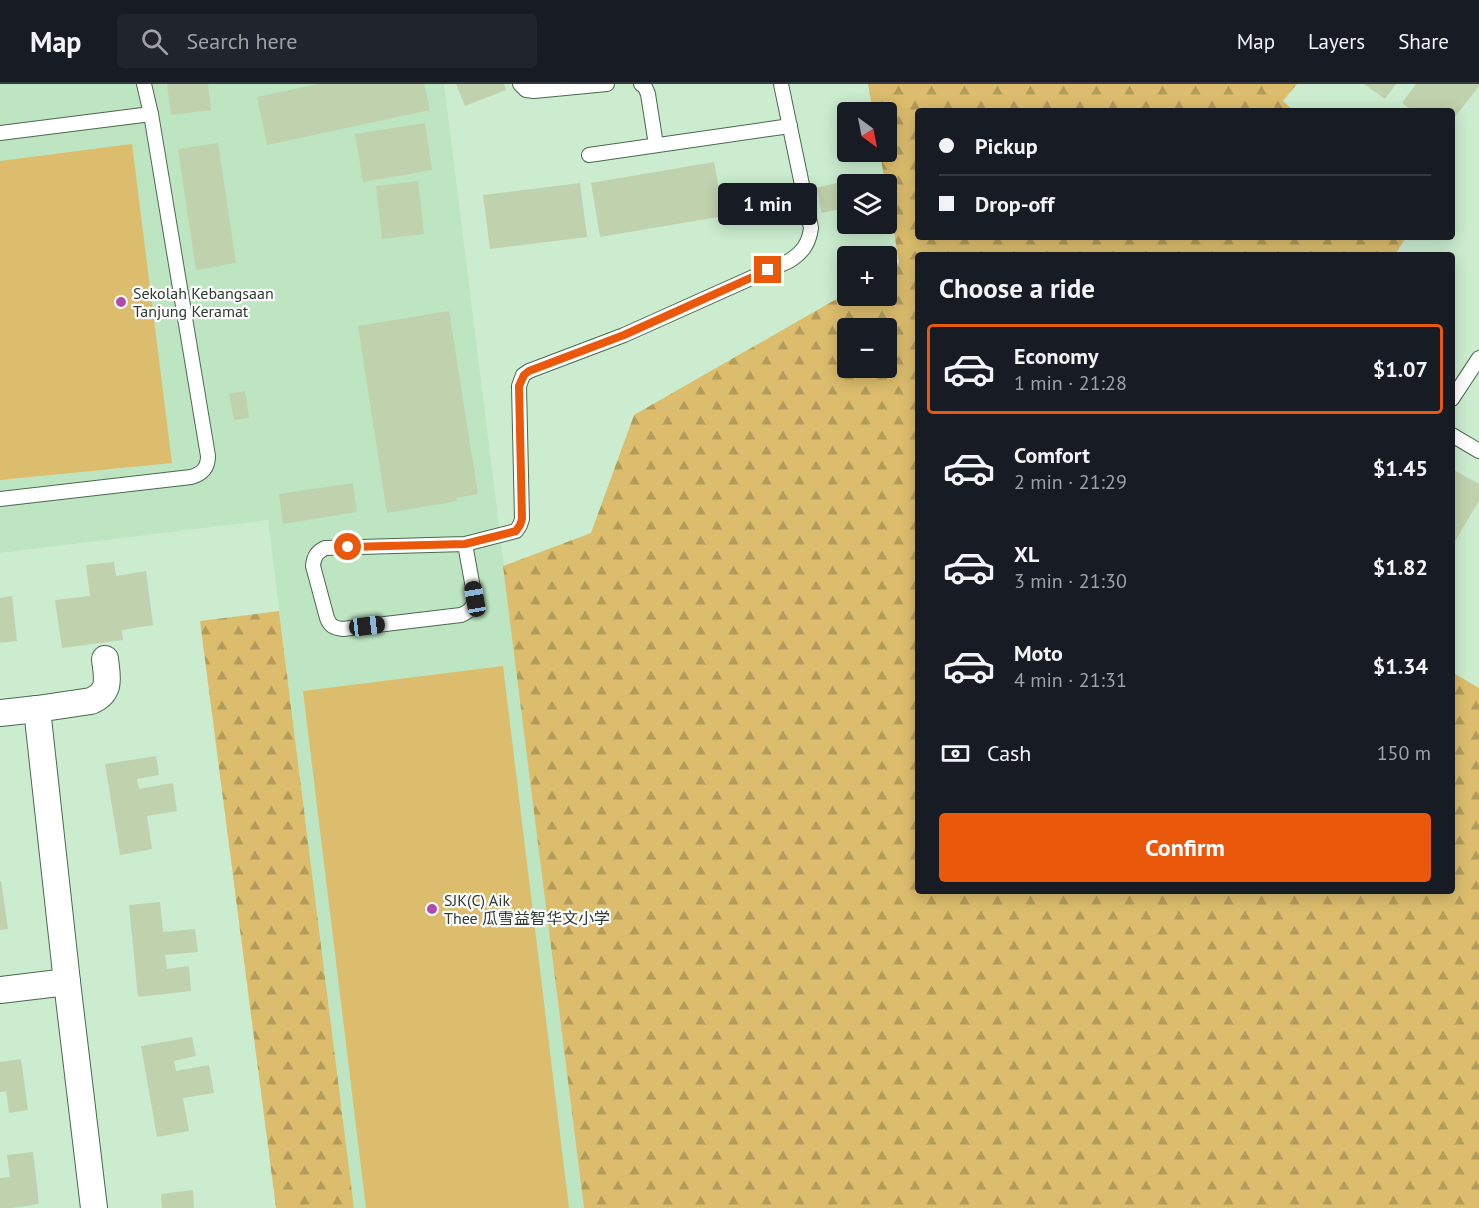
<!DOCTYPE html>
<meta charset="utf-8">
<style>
:root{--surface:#171b24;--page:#20242c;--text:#f1f3f6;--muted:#9ea1a6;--line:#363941;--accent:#ea580c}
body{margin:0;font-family:"PT Sans","Noto Sans SC",sans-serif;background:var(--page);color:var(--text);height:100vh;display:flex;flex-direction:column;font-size:22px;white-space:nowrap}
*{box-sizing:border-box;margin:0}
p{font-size:20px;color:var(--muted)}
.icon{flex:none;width:33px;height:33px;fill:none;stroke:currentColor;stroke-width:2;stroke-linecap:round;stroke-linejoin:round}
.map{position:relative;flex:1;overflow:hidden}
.panel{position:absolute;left:915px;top:168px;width:540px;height:642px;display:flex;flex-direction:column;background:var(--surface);border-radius:6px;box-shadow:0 3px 15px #0003}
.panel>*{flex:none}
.guide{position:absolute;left:915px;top:24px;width:540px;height:132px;border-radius:6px;box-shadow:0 3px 15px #0003;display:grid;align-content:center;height:132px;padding:0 24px;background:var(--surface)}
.needle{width:39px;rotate:148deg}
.tools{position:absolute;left:837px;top:18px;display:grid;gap:12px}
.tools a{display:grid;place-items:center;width:60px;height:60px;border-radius:6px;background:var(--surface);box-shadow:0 3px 15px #0003;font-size:30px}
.end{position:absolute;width:27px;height:27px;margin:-14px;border:8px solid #ea580c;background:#fff;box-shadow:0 0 0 3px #fff}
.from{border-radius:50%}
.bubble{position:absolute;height:42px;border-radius:6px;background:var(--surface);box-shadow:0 3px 15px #0003;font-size:20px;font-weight:800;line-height:42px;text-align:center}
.car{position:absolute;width:18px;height:36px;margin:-18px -9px;border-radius:8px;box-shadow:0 0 4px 2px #0007;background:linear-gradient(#222 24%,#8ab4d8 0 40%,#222 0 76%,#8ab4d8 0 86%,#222 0)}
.guide b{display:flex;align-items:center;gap:21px;height:57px;font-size:22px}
.guide b+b{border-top:2px solid var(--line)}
.guide i{width:15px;height:15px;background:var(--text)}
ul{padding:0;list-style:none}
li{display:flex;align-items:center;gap:18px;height:90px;margin:0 12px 9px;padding:0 12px;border:3px solid transparent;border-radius:6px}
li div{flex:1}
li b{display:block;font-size:22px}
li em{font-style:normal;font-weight:800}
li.selected{border-color:var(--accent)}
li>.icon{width:54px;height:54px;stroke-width:1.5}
h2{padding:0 24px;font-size:27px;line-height:72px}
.pay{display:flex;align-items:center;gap:15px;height:66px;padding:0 24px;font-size:22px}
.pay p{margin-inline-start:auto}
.cta{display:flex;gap:12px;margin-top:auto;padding:12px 24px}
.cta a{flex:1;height:69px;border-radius:6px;background:var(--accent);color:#fff;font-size:24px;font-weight:800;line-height:69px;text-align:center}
header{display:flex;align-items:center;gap:36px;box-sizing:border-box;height:84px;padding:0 30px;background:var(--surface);border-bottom:2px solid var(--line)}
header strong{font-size:28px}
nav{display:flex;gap:33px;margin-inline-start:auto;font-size:21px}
.search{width:420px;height:54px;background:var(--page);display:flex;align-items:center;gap:15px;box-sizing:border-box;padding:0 21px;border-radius:6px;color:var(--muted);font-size:22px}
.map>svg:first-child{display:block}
.built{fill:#bde5c2}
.forest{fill:url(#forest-firs);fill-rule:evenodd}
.park{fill:#dcbd6d}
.building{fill:#c0d1ad}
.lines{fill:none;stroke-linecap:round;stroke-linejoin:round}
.service-casing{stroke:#4b684f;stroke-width:16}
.minor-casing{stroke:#4b684f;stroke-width:28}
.service{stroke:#fff;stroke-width:14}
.minor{stroke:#fff;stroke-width:26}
.route{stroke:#ea580c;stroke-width:8}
.poi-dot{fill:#b24baf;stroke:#fff;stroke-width:2}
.labels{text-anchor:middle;stroke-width:4.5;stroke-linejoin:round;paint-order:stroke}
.poi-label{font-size:16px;fill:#2d3a2f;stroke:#fff;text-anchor:start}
</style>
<header>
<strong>Map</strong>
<div class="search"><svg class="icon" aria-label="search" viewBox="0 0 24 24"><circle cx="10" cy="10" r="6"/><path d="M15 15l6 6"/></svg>Search here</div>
<nav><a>Map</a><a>Layers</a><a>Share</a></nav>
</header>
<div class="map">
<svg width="1479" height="1124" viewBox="0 0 1479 1124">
<defs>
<pattern id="forest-firs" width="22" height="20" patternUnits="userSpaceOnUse" patternTransform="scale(1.5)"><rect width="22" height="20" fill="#dcbd6d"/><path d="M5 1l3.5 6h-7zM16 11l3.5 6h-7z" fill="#b39b5a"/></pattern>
</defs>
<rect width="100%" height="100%" fill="#cbeccf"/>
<path class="built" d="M 0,0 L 444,0 L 584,1124 L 354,1124 L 268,436 L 0,469 Z"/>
<g class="forest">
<path d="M 868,0 L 1297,0 L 1283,17 L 1294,27 L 918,27 L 918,153 L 1406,153 L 1395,171 L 918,171 L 918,807 L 1452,807 L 1452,588 L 1479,604 L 1479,1124 L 584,1124 L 503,482 L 591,449 L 634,331 L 847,209 L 848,212 L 886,212 L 887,186 L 899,179 L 886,100 L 885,100 L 880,68 L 886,68 L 886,28 L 873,28 ZM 848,244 L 886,244 L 886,284 L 848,284 Z"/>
<path d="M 279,527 L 354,1124 L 276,1124 L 200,537 Z"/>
</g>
<g class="park">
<path d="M 132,60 L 172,379 L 0,396 L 0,77 Z"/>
<path d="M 503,582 L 569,1124 L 366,1124 L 303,607 Z"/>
</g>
<g class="building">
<path d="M 167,0 L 208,0 L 211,26 L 171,31 Z"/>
<path d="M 318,0 L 424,0 L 430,26 L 267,61 L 257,13 Z"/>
<path d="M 456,0 L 504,0 L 506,6 L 465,22 Z"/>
<path d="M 1364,0 L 1396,0 L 1385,15 Z"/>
<path d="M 1416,0 L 1479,0 L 1479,2 L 1452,37 L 1452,27 L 1413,27 L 1402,19 Z"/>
<path d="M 425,39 L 432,86 L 363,98 L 355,50 Z"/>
<path d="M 218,59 L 236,179 L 196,186 L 178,65 Z"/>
<path d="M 714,78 L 724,132 L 600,153 L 591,99 Z"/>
<path d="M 864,92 L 866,100 L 848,100 L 848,123 L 822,129 L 816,104 Z"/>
<path d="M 418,97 L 424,150 L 382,155 L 376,102 Z"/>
<path d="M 580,99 L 587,153 L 490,165 L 483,111 Z"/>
<path d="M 449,227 L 478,410 L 456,414 L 457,417 L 387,429 L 358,242 Z"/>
<path d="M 245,307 L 249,334 L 234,336 L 229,310 Z"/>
<path d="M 1452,385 L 1479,400 L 1479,417 L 1452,462 Z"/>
<path d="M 353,399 L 357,428 L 283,440 L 279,410 Z"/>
<path d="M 114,478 L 116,492 L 146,487 L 153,541 L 122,546 L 123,556 L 62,564 L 55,516 L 90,512 L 86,481 Z"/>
<path d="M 12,512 L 17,557 L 0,559 L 0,514 Z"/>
<path d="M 156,672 L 159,691 L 137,695 L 139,705 L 173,699 L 177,727 L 147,732 L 152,765 L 120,771 L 105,680 Z"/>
<path d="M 0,797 L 1,797 L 8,845 L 0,846 Z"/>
<path d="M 160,818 L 163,848 L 195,845 L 198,868 L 165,871 L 167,885 L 189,882 L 191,907 L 138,913 L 129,821 Z"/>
<path d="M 192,953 L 196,972 L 174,977 L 176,987 L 209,981 L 214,1009 L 183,1014 L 189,1047 L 157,1053 L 141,962 Z"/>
<path d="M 21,975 L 28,1026 L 9,1029 L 6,1007 L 0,1008 L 0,978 Z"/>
<path d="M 33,1068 L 39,1120 L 12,1124 L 0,1124 L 0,1094 L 10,1093 L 7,1071 Z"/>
<path d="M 193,1106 L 194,1124 L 162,1124 L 161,1110 Z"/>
</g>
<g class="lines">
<defs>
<g id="service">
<path d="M 144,0 L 151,30"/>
<path d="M 520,0 L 526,6 L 534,7 L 607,0"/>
<path d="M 641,0 L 645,3 L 648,10 L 656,61"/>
<path d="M 0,49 L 151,30 L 208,372 C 208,384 202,390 191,393 L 0,415"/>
<path d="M 589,71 L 790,42"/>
<path d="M 1452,315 L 1479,274"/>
<path d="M 1452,351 L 1479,367"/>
<path d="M 465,460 L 475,515 C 473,524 470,527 461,531 L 343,545 C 334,544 330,542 327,534 L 313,482 C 314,472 317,468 325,464 L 465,460 L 516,447 L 520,441 L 522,435 L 519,302 L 523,291 L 529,287 L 624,251 L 789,177 C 802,169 809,160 811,144 L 781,0"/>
</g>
<g id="minor">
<path d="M 37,625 L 67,898 L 94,1124"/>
<path d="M 0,629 L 37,625 L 91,617 C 112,608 107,593 105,575"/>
<path d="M 0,906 L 67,898"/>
</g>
</defs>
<use href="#service" class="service-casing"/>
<use href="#minor" class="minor-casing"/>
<use href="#service" class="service"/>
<use href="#minor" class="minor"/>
</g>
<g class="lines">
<path class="route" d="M 348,463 L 465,460 L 516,447 L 520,441 L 522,435 L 519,302 L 524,291 L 529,287 L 624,251 L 768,186"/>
</g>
<g class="poi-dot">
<circle cx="121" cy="218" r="6"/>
<circle cx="432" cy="825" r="6"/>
</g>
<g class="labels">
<g class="poi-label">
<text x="133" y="215">Sekolah Kebangsaan<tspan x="133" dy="18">Tanjung Keramat</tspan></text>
<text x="444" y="822">SJK(C) Aik<tspan x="444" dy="18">Thee 瓜雪益智华文小学</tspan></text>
</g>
</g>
</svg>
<div class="tools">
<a><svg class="needle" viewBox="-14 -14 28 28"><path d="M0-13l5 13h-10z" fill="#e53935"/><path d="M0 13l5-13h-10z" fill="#9ea1a6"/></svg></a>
<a><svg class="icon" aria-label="layers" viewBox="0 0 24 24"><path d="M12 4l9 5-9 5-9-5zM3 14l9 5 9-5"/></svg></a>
<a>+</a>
<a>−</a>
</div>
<i class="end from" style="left:348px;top:463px"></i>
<i class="end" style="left:768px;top:186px"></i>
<div class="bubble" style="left:718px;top:99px;width:99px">1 min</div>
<i class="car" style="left:475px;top:515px;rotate:350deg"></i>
<i class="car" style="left:367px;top:542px;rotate:83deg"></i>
<div class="guide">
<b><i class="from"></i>Pickup</b>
<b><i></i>Drop-off</b>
</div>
<section class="panel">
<h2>Choose a ride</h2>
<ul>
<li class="selected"><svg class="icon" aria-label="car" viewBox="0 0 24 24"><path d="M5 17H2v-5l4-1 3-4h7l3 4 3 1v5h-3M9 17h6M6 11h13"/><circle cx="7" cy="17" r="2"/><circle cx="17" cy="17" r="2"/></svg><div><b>Economy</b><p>1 min · 21:28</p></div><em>$1.07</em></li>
<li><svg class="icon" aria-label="car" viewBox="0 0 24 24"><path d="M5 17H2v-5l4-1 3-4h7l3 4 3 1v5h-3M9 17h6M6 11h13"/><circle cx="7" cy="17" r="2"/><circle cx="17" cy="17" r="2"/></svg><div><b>Comfort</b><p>2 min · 21:29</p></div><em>$1.45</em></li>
<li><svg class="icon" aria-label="car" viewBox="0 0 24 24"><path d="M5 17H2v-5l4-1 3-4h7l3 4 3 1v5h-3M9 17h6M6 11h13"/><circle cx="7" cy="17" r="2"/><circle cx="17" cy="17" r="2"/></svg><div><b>XL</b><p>3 min · 21:30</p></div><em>$1.82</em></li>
<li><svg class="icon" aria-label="car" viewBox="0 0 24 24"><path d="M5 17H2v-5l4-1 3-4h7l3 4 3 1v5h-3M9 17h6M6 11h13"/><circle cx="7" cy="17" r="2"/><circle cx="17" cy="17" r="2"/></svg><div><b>Moto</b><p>4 min · 21:31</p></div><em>$1.34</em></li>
</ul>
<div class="pay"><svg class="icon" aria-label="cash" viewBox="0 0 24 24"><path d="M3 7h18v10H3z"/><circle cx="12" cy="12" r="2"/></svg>Cash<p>150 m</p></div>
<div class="cta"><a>Confirm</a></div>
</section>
</div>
